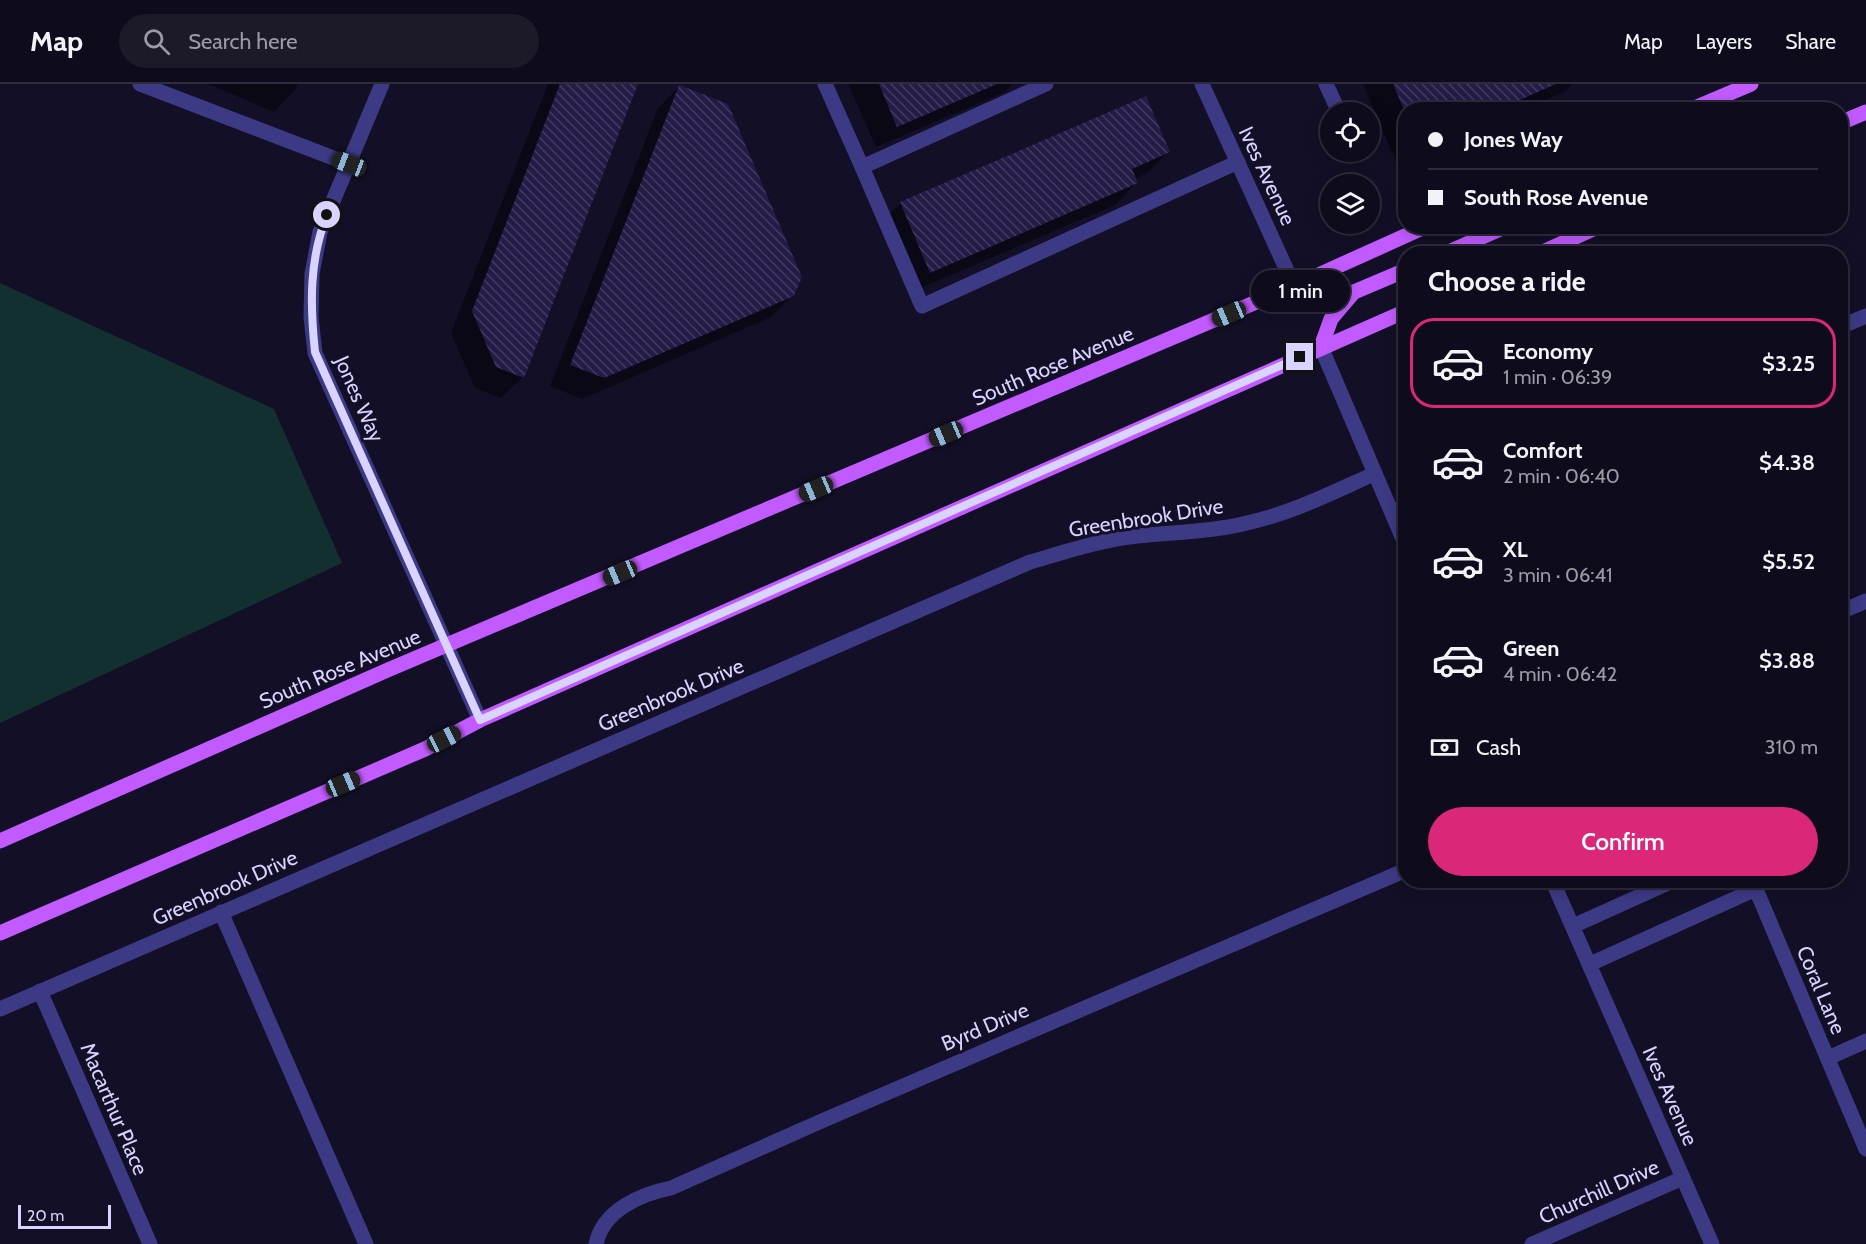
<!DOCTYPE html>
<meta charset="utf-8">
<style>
:root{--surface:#0e0b1c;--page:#1c1929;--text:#f1f3f6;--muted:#9b9ba3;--line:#2e2b3b;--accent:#db2777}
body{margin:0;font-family:Cabin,sans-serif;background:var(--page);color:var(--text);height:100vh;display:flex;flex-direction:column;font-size:22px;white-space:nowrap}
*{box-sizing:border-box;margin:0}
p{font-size:20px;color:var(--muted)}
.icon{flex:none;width:33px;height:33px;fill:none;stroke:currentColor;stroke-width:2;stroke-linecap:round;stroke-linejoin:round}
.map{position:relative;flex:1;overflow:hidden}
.drawer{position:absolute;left:1398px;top:162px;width:450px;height:642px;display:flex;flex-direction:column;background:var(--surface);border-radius:24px;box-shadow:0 3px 15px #0003,0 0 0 2px var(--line)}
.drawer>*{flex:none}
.top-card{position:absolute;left:1398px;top:18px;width:450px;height:132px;border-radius:24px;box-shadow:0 3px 15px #0003,0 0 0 2px var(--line);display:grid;align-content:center;height:132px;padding:0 30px;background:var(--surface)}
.buttons{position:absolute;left:1320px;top:18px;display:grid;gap:12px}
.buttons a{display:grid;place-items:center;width:60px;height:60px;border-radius:50%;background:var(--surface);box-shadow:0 3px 15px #0003,0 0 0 2px var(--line);font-size:30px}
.scale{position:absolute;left:18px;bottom:15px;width:93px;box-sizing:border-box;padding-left:6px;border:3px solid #d9d4ff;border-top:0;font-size:16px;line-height:21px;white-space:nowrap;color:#d9d4ff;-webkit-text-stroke:4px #130f26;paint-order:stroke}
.end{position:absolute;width:27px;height:27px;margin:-14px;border:8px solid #d9d4ff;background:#111;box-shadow:0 0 0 3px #111}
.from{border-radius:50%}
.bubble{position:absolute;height:42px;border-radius:21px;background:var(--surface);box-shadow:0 3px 15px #0003,0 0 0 2px var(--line);font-size:20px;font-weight:600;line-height:42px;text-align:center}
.car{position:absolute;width:18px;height:36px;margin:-18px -9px;border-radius:8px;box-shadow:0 0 4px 2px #0007;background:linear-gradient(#222 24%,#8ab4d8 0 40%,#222 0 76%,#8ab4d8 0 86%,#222 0)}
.top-card b{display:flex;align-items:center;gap:21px;height:57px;font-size:22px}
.top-card b+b{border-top:2px solid var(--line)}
.top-card i{width:15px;height:15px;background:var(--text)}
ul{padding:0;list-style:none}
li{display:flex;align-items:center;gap:18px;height:90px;margin:0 12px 9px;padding:0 18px;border:3px solid transparent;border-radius:24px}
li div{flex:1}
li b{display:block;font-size:22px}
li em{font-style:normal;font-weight:600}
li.active{border-color:var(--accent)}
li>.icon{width:54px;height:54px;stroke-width:1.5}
h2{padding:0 30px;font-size:27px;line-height:72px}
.pay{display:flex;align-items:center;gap:15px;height:66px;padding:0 30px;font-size:22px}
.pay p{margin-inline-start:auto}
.primary-button{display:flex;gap:12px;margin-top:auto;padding:12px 30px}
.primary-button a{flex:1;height:69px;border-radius:36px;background:var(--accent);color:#fff;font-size:24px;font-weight:600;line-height:69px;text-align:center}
header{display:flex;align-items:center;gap:36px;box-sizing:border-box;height:84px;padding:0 30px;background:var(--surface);border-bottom:2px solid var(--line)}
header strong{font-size:28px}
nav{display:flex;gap:33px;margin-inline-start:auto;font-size:21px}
.search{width:420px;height:54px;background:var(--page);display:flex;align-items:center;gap:15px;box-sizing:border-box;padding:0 21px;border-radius:33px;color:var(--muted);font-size:22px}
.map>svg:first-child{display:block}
.park{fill:#12302f}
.shadow{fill:#0007}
.building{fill:url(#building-back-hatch)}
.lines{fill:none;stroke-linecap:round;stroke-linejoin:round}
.minor{stroke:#3d3a85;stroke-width:15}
.major{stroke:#c25bff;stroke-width:15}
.route{stroke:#d9d4ff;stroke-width:8}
.labels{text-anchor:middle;stroke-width:6;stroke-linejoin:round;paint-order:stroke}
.street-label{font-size:21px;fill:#d9d4ff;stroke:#130f26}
</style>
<header>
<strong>Map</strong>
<div class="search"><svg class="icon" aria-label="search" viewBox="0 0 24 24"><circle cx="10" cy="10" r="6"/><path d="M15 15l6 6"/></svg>Search here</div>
<nav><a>Map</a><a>Layers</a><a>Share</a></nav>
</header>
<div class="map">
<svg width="1866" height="1160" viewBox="0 0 1866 1160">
<defs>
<pattern id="building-back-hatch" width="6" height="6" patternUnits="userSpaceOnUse" patternTransform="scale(1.5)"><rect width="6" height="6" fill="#241b47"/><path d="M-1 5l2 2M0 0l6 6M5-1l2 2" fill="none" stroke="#433b63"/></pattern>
</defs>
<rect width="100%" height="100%" fill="#130f26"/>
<path class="park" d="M 0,199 L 274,325 L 342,479 L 0,639 Z"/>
<g class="shadow">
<path d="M 208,0 L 298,0 L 295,6 L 274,28 Z"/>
<path d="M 548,0 L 637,0 L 523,293 L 501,314 L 475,304 L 451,249 Z"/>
<path d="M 848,0 L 1013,0 L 1005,8 L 876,63 Z"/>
<path d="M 1363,0 L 1573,0 L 1566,7 L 1523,26 L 1406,26 L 1406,76 L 1397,80 Z"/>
<path d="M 679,3 L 793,211 L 771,233 L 582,315 L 550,302 L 658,24 Z"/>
<path d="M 1168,68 L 1147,89 L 1134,95 L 1136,99 L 1115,121 L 909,209 L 879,141 L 901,119 Z"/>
</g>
<g class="building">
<path d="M 560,0 L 638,0 L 524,294 L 496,283 L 472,227 Z"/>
<path d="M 879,0 L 997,0 L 897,43 Z"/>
<path d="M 1393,0 L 1556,0 L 1497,26 L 1404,26 Z"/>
<path d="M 679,1 L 728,20 L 802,193 L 794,212 L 604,294 L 570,281 Z"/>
<path d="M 1146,12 L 1170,68 L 1132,85 L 1138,99 L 930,189 L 900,118 Z"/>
</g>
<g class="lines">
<g class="minor">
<path d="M 140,0 L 349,80"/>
<path d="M 382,0 L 320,148 L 312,190 L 311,233 L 315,269 L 480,636"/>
<path d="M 825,0 L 862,83"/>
<path d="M 1046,0 L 862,83 L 922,222 L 1238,78"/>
<path d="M 1202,0 L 1294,202"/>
<path d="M 1326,0 L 1339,28"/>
<path d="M 1840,243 L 1866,232"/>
<path d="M 1321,263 L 1406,462"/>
<path d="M 1840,528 L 1866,517"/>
<path d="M 1552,796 L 1712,1160"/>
<path d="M 1752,796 L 1866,1065"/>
<path d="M 221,828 L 366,1160"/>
<path d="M 1573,842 L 1675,796"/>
<path d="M 1590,880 L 1756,805"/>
<path d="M 40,907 L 150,1160"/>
<path d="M 0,925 L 1030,478 C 1065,468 1101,456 1137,452 C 1175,448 1213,448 1251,438 C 1294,428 1333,408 1374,390"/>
<path d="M 1828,974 L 1866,957"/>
<path d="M 596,1160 C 603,1126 641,1110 671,1104 L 824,1036 L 1406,786"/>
<path d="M 1532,1160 L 1683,1094"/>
</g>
<g class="major">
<path d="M 1690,26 L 1751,0"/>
<path d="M 1840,39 L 1866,28"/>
<path d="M 1444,170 L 1507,142"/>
<path d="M 1538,170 L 1600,142"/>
<path d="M 1321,263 L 1331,235 L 1354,208 L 1406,186"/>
<path d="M 0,757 L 390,585 L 1294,202 L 1427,142"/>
<path d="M 0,849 L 425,665 L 480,636 L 1406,227"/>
</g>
</g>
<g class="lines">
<path class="route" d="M 327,131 C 309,176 310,221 315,268 L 480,636 L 1300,273"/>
</g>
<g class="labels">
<g class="street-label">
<text transform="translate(1267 92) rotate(65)" y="7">Ives Avenue</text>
<text transform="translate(1053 282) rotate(-23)" y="7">South Rose Avenue</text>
<text transform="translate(359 315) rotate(66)" y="7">Jones Way</text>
<text transform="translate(1146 434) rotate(-9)" y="7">Greenbrook Drive</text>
<text transform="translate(340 585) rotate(-23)" y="7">South Rose Avenue</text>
<text transform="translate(671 611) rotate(-23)" y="7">Greenbrook Drive</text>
<text transform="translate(225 804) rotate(-24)" y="7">Greenbrook Drive</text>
<text transform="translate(1821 906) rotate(67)" y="7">Coral Lane</text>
<text transform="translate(985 943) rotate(-23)" y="7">Byrd Drive</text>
<text transform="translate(1670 1012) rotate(66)" y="7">Ives Avenue</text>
<text transform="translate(114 1025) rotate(67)" y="7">Macarthur Place</text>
<text transform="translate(1599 1108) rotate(-24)" y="7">Churchill Drive</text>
</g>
</g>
</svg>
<div class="buttons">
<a><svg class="icon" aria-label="locate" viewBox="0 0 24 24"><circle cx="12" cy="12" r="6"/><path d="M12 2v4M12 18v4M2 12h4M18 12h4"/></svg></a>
<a><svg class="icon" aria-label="layers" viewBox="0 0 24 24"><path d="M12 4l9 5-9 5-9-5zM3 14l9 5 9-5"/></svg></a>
</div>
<div class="scale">20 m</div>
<i class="end from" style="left:327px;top:131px"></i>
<i class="end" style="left:1300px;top:273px"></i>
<div class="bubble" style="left:1251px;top:186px;width:99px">1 min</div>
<i class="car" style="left:349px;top:80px;rotate:291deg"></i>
<i class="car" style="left:1229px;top:230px;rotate:247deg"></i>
<i class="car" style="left:946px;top:350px;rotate:247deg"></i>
<i class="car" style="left:816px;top:405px;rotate:247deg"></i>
<i class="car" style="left:620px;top:489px;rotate:247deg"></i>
<i class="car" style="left:444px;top:655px;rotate:63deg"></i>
<i class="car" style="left:343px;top:700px;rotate:67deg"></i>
<div class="top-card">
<b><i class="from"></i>Jones Way</b>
<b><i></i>South Rose Avenue</b>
</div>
<section class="drawer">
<h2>Choose a ride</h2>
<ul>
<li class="active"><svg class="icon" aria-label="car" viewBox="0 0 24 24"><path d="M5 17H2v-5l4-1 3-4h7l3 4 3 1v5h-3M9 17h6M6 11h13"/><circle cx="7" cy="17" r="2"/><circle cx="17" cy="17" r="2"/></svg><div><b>Economy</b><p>1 min · 06:39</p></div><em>$3.25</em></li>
<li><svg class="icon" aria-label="car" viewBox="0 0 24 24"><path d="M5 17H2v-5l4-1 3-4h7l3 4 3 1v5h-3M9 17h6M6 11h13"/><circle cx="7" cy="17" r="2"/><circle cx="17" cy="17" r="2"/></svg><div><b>Comfort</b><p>2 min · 06:40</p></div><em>$4.38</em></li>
<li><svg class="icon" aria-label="car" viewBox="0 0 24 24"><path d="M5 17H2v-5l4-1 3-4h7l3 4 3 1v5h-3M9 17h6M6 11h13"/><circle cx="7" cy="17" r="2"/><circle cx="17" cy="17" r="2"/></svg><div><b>XL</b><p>3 min · 06:41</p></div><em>$5.52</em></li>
<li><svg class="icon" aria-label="car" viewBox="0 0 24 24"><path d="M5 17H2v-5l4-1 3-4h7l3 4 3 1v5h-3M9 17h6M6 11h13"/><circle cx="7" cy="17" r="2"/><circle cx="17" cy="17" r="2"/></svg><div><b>Green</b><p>4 min · 06:42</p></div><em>$3.88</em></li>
</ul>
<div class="pay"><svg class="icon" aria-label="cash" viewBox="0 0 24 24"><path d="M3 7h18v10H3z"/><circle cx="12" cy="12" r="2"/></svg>Cash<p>310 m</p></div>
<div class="primary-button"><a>Confirm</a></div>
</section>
</div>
